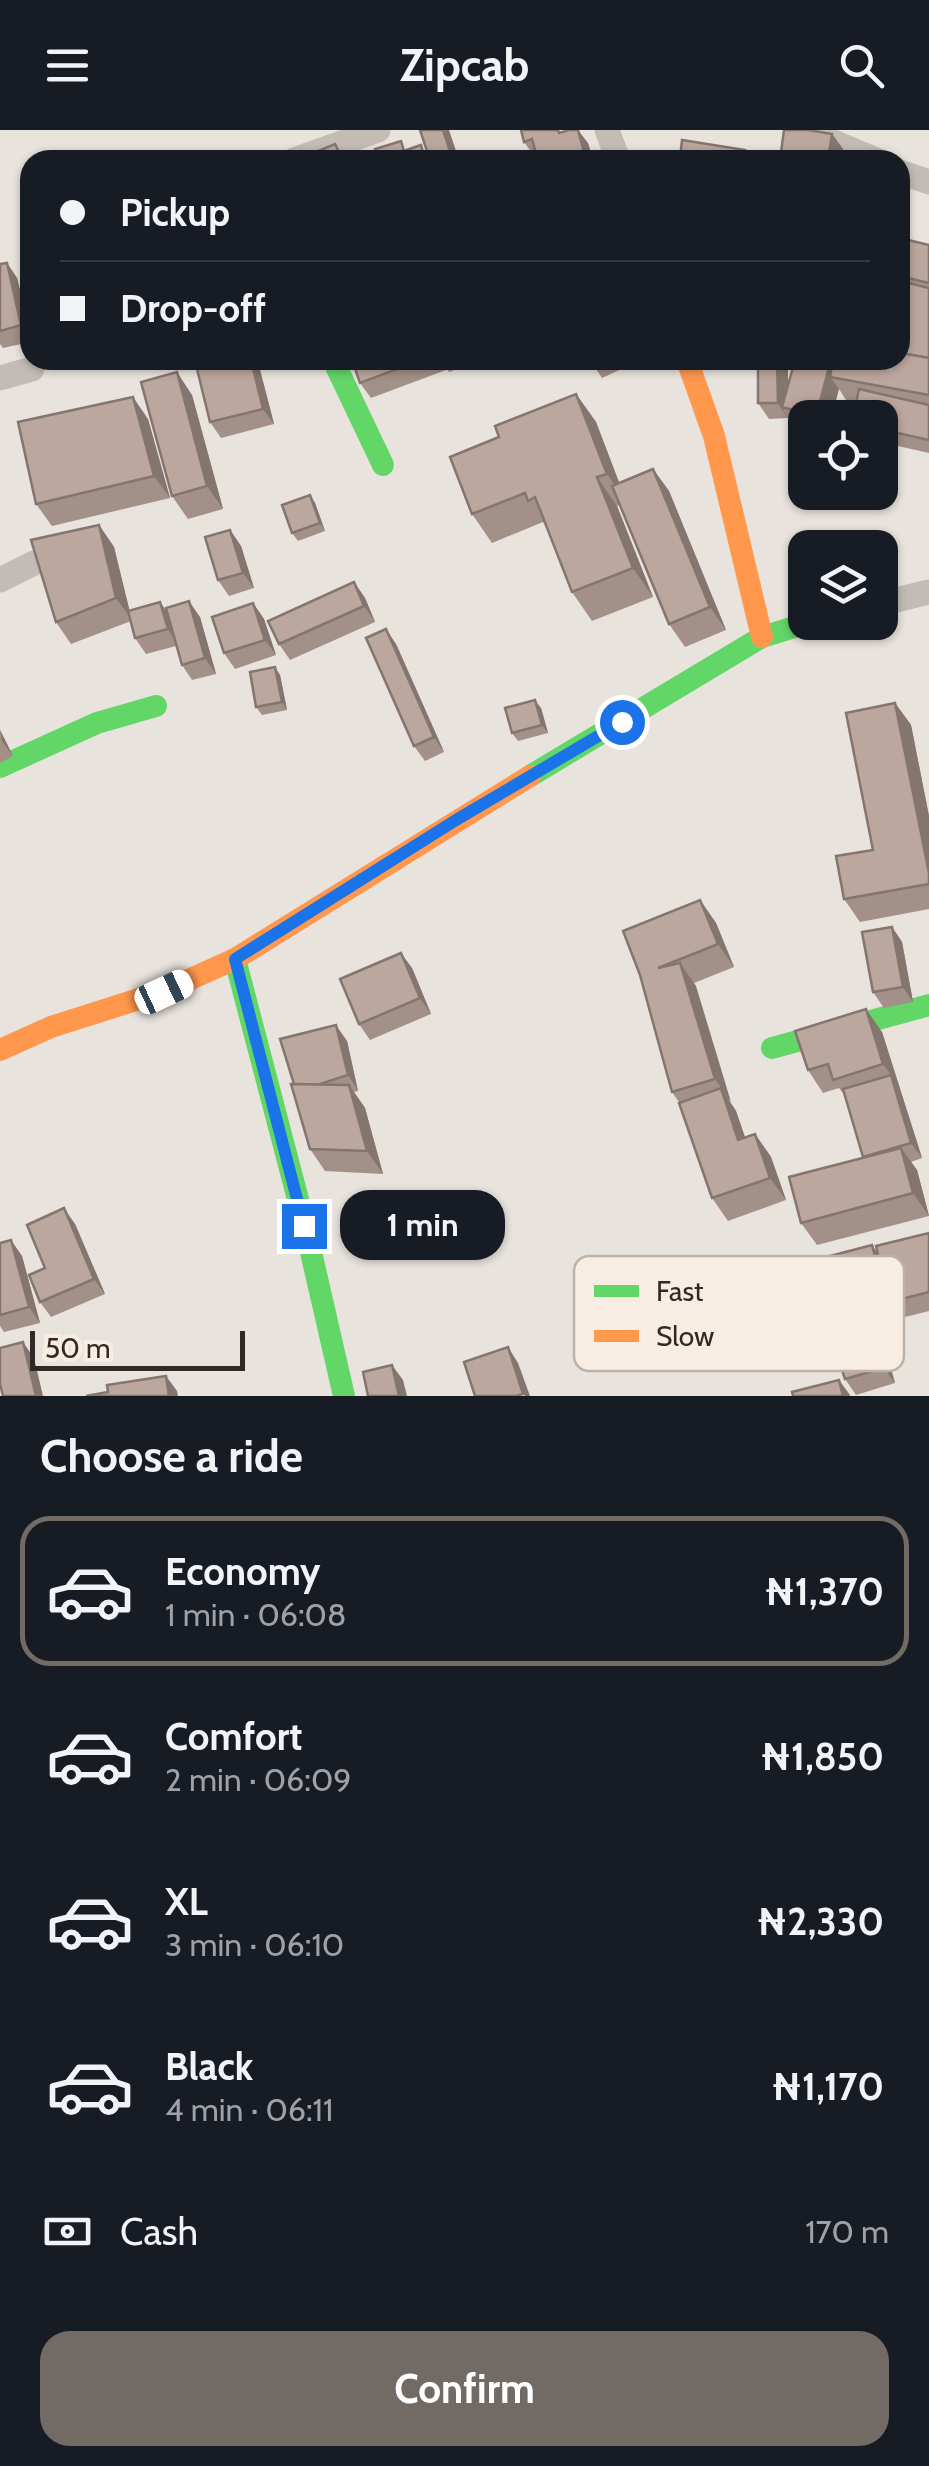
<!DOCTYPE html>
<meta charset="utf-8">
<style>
:root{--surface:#171b24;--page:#20242c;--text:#f1f3f6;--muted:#9ea1a6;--line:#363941;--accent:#726a65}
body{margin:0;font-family:Cabin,sans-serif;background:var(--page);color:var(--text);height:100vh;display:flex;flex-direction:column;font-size:38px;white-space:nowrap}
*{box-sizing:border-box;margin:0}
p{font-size:32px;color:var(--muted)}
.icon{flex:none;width:55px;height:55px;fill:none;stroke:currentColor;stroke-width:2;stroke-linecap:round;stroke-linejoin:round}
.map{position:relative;height:1266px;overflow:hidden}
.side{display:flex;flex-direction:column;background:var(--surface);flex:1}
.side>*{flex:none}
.banner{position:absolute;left:20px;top:20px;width:890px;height:220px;border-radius:30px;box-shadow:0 2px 8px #0004;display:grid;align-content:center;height:220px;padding:0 40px;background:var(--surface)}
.fabs{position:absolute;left:788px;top:270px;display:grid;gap:20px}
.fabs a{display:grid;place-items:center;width:110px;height:110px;border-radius:20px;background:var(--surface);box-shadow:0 2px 8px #0004;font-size:50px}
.scale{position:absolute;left:30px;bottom:25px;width:215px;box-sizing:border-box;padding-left:10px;border:5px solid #322925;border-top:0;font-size:28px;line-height:35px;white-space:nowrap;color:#322925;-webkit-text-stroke:8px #f7ede3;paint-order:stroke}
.end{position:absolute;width:45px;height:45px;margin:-22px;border:12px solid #1a73e8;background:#fff;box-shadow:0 0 0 5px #fff}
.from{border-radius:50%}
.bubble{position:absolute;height:70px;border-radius:30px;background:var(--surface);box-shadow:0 2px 8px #0004;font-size:32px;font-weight:700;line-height:70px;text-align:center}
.car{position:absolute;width:30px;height:60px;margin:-30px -15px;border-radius:12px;box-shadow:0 0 8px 2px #0007;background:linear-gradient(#fff 24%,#345 0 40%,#fff 0 76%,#345 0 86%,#fff 0)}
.banner b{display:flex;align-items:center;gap:35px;height:95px;font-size:38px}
.banner b+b{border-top:2px solid var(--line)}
.banner i{width:25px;height:25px;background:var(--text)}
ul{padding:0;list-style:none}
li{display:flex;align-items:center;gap:30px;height:150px;margin:0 20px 15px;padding:0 20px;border:5px solid transparent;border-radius:30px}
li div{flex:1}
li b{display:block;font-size:38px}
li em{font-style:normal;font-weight:700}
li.active{border-color:var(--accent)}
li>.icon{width:90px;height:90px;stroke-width:1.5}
h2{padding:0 40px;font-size:45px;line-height:120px}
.pay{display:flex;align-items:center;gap:25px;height:110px;padding:0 40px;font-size:38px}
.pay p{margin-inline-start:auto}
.button{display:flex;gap:20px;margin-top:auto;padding:20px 40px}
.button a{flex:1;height:115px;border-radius:30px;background:var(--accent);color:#fff;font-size:40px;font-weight:700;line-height:115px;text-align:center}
header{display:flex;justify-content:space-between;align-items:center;height:130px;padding:0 40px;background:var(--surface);font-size:45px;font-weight:700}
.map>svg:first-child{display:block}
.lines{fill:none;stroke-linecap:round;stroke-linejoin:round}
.street{stroke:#c2bbb6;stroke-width:25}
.fast{stroke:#63d668;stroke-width:22}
.slow{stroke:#ff974d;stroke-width:22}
.wall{fill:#a29089;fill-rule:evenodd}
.shaded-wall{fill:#84756f}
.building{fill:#bca79f;stroke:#84756f;stroke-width:2.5}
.route{stroke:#1a73e8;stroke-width:12}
.key{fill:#f7ede3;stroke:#bcb2aa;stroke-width:2.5}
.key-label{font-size:28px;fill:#322925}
</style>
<header><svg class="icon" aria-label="menu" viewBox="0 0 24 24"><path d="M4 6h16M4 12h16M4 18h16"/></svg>Zipcab<svg class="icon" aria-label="search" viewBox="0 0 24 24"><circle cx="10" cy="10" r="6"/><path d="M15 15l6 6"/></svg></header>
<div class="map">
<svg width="929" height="1266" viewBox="0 0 929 1266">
<rect width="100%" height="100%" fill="#e9e3dd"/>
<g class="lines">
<g class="street">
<path d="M 607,0 L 618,30"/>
<path d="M 805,0 L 876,30"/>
<path d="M 294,30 L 378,0"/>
<path d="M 900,42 L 929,52"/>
<path d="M 0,248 L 32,239"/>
<path d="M 0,450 L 34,433"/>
<path d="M 880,474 L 929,462"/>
</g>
<g class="fast">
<path d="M 333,230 L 383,335"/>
<path d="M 0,637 L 97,593 L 156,576"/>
<path d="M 530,646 L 762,507 L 811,492"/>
<path d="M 235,829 L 305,1096 L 344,1266"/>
<path d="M 772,918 L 929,875"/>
</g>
<g class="slow">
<path d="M 687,230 L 714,306 L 762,507"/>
<path d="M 0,920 L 51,897 L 164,861 L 235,829 L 530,646"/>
</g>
</g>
<g class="wall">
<path d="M 565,1 L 588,13 L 593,30 L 538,30 L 537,26 L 535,27 L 524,12 Z"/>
<path d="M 832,4 L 843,19 L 841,30 L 786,30 L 781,22 Z"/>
<path d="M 900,108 L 929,115 L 929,323 L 880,312 L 880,288 L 857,272 L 846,270 L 839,259 L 831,288 L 805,288 L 805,296 L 793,293 L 788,287 L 788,288 L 769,289 L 758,273 L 758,230 L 900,230 ZM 788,232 L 794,232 L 788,255 Z"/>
<path d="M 7,133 L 17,148 L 30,201 L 30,212 L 3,218 L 0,214 L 0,134 Z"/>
<path d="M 352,230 L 481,230 L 449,242 L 444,234 L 446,240 L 371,268 L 360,253 Z"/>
<path d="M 590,230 L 641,230 L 602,248 Z"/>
<path d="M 260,240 L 274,294 L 221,308 L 210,292 Z"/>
<path d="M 576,264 L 596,292 L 619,353 L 653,339 L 669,361 L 726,500 L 685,517 L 669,494 L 619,375 L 617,376 L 653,467 L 592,491 L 572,462 L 548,399 L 543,392 L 492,413 L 472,384 L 499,307 Z"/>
<path d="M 192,265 L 223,379 L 188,389 L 172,366 Z"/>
<path d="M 148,289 L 170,368 L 52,396 L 36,374 Z"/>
<path d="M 310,365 L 315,373 L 325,401 L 298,411 L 292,403 Z"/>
<path d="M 99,395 L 114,417 L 129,481 L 160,472 L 166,481 L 200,487 L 216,544 L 192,550 L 182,535 L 176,516 L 146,524 L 135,508 L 131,491 L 71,514 L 56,492 Z"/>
<path d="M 230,400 L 241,416 L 254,458 L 229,466 L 218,450 Z"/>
<path d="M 354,452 L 365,468 L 375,492 L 290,530 L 279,514 Z"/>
<path d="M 253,473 L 264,489 L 276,525 L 235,539 L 224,523 Z"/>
<path d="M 396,514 L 444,622 L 425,631 L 414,616 Z"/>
<path d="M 280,545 L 287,580 L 262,585 L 256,577 Z"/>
<path d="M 895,573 L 911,595 L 929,686 L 929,779 L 860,792 L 844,769 L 873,720 Z"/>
<path d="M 541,578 L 548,603 L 518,611 L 512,603 Z"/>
<path d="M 0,600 L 13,626 L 0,633 Z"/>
<path d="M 700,770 L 716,793 L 734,837 L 694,853 L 730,972 L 736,981 L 745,1008 L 755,1004 L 771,1027 L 786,1070 L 728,1091 L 712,1068 L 679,972 L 672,962 L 640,845 Z"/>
<path d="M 892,797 L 902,812 L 913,872 L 884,878 L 873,862 Z"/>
<path d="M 412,838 L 431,884 L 370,910 L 359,894 Z"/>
<path d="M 882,902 L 922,1028 L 911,1032 L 917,1040 L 929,1086 L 817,1115 L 801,1093 L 864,1028 L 846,967 L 839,958 L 823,963 L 808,940 Z"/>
<path d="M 347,911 L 358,961 L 354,962 L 365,978 L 383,1044 L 325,1041 L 310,1019 L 294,954 Z"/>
<path d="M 75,1094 L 105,1164 L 51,1187 L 40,1172 L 45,1138 Z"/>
<path d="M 929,1103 L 929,1181 L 901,1188 L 894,1178 L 875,1182 L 895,1253 L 856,1265 L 845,1249 L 827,1177 L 878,1124 Z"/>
<path d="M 0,1113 L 22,1126 L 40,1193 L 4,1202 L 0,1196 Z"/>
</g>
<g class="shaded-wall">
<path d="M 443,0 L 449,0 L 459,30 L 453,30 Z"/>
<path d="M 578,0 L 588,13 L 593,30 L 586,30 Z"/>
<path d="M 832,4 L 843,19 L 841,30 L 828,30 Z"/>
<path d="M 745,20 L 752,30 L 744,30 Z"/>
<path d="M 7,133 L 17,148 L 30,201 L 30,208 L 21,195 Z"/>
<path d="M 251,230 L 253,230 L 260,240 L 274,294 L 263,279 Z"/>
<path d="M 777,230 L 786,230 L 788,232 L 788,279 L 782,277 L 788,288 L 778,273 Z"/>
<path d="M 831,230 L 846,230 L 830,247 L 839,259 L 831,288 L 817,288 Z"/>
<path d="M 177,242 L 192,265 L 223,379 L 207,356 Z"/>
<path d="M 576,264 L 596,292 L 627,373 L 607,344 Z"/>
<path d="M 133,267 L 148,289 L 170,368 L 154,346 Z"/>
<path d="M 653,339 L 669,361 L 726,500 L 710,477 Z"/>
<path d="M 597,347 L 617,376 L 653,467 L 633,438 Z"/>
<path d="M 310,365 L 315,373 L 325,401 L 320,393 Z"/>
<path d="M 99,395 L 114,417 L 132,490 L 116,468 Z"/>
<path d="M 230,400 L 241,416 L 254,458 L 243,443 Z"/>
<path d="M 354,452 L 365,468 L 375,492 L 364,476 Z"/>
<path d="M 189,471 L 200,487 L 216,544 L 205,528 Z"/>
<path d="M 160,472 L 171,488 L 178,515 L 168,499 Z"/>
<path d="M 253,473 L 264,489 L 276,525 L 265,510 Z"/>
<path d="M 386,499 L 396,514 L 444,622 L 434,607 Z"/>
<path d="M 275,537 L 280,545 L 287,580 L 282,572 Z"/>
<path d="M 535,570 L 541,578 L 548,603 L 542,595 Z"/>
<path d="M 895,573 L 911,595 L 929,686 L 929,743 Z"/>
<path d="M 0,600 L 13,626 L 2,611 Z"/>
<path d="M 700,770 L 716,793 L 734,837 L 718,814 Z"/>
<path d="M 892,797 L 902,812 L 913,872 L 903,857 Z"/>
<path d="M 401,823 L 412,838 L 431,884 L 420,868 Z"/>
<path d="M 680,833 L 696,856 L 731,972 L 715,949 Z"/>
<path d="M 866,879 L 882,902 L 922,1028 L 911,1013 L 891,945 L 883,934 Z"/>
<path d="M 336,895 L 347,911 L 358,961 L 348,945 Z"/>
<path d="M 349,955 L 365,978 L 383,1044 L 367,1021 Z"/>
<path d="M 721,958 L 736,981 L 754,1033 L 738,1010 Z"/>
<path d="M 755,1004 L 771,1027 L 786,1070 L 770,1048 Z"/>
<path d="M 901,1018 L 917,1040 L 929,1086 L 913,1063 Z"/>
<path d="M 64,1078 L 75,1094 L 105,1164 L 94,1149 Z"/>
<path d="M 11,1110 L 22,1126 L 40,1193 L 29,1177 Z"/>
<path d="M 872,1115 L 883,1130 L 891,1172 L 884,1162 Z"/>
<path d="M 864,1167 L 875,1182 L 895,1253 L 884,1238 Z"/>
<path d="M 23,1212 L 34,1228 L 43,1266 L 36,1266 Z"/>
<path d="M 508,1217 L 518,1233 L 530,1266 L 525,1266 L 523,1264 Z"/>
<path d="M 392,1235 L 403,1250 L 407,1266 L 399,1266 Z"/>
<path d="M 166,1246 L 177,1261 L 178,1266 L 169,1266 Z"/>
<path d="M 839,1250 L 850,1265 L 850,1266 L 843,1266 Z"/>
</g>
<g class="building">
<path d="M 420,0 L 443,0 L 453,30 L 430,30 Z"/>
<path d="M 521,0 L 558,0 L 559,3 L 569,0 L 578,0 L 586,30 L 538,30 L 532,9 L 524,12 Z"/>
<path d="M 784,0 L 808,0 L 832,4 L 828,30 L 797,30 L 798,25 L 781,22 Z"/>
<path d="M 682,10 L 745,20 L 744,30 L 668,30 L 669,27 L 680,29 Z"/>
<path d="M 401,11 L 404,21 L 421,15 L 425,30 L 371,30 L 378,28 L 375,19 Z"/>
<path d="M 335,14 L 343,30 L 320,30 L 316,22 Z"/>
<path d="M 900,108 L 929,115 L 929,153 L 900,146 Z"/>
<path d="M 7,133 L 21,195 L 0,201 L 0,134 Z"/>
<path d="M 900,151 L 929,158 L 929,228 L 900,223 Z"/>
<path d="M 900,223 L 929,228 L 929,265 L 830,247 L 833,230 L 900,230 Z"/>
<path d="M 229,230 L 251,230 L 263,279 L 210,292 L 197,239 Z"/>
<path d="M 352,230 L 421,230 L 360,253 Z"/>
<path d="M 758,230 L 777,230 L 778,273 L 758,273 Z"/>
<path d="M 795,230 L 831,230 L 816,286 L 782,277 Z"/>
<path d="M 177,242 L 207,356 L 172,366 L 141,252 Z"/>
<path d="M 859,259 L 929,275 L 929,310 L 880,299 L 880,288 L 853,288 Z"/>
<path d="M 576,264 L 607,344 L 597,347 L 633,438 L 572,462 L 535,367 L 528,371 L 525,363 L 472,384 L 450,327 L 499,307 L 495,296 Z"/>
<path d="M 133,267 L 154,346 L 36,374 L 18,292 Z"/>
<path d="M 653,339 L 710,477 L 669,494 L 612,356 Z"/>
<path d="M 310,365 L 320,393 L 292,403 L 282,375 Z"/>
<path d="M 99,395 L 116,468 L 56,492 L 31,410 Z"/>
<path d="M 230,400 L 243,443 L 218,450 L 205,407 Z"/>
<path d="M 354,452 L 364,476 L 279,514 L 268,491 Z"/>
<path d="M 189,471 L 205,528 L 182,535 L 166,478 Z"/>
<path d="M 160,472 L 168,499 L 135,508 L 128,481 Z"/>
<path d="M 253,473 L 265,510 L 224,523 L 212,487 Z"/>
<path d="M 386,499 L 434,607 L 414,616 L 366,508 Z"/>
<path d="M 275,537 L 282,572 L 256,577 L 250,542 Z"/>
<path d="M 535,570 L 542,595 L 512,603 L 505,578 Z"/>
<path d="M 895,573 L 929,743 L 929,754 L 844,769 L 836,726 L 873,720 L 846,583 Z"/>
<path d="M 700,770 L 718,814 L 658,838 L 680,833 L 715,949 L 672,962 L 640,845 L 623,801 Z"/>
<path d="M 892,797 L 903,857 L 873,862 L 862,802 Z"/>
<path d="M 401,823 L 420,868 L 359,894 L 340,849 Z"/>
<path d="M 866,879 L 883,934 L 833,950 L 828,934 L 808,940 L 795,901 Z"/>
<path d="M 336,895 L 348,945 L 317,955 L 294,954 L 280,909 Z"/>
<path d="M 891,945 L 911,1013 L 863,1027 L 843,959 Z"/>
<path d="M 291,954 L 349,955 L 367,1021 L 310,1019 Z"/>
<path d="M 721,958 L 738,1010 L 755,1004 L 770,1048 L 712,1068 L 679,973 Z"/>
<path d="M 901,1018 L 913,1063 L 801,1093 L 789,1047 Z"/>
<path d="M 64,1078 L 94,1149 L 40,1172 L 29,1145 L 45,1138 L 27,1095 Z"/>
<path d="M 929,1103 L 929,1162 L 890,1172 L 876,1116 Z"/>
<path d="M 11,1110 L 29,1177 L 0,1185 L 0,1113 Z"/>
<path d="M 872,1115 L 884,1162 L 864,1167 L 884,1238 L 845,1249 L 821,1179 L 827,1177 L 815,1130 Z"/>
<path d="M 23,1212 L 36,1266 L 3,1266 L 0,1254 L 0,1218 Z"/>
<path d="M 508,1217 L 523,1264 L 516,1266 L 475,1266 L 464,1232 Z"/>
<path d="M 392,1235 L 399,1266 L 368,1266 L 363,1242 Z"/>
<path d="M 166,1246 L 169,1266 L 86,1266 L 108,1262 L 107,1255 Z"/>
<path d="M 839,1250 L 843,1266 L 793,1266 L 792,1262 Z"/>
</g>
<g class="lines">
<path class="route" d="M 304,1096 L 235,829 L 456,690 L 622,592"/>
</g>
<rect x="574" y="1126" width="330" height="115" rx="15" class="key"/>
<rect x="594" y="1155" width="45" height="12" fill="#63d668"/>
<rect x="594" y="1200" width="45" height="12" fill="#ff974d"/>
<g class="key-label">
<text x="656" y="1171">Fast</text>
<text x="656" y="1216">Slow</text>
</g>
</svg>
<div class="fabs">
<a><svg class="icon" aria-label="locate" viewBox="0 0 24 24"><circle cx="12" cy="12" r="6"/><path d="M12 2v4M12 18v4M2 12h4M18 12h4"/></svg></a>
<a><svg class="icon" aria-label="layers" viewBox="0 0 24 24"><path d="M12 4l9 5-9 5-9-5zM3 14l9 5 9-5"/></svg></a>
</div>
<div class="scale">50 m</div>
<i class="end from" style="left:622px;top:592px"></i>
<i class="end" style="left:304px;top:1096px"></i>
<div class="bubble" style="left:340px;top:1060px;width:165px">1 min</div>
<i class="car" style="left:164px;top:862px;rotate:65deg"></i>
<div class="banner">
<b><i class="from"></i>Pickup</b>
<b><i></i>Drop-off</b>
</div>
</div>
<section class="side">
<h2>Choose a ride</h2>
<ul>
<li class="active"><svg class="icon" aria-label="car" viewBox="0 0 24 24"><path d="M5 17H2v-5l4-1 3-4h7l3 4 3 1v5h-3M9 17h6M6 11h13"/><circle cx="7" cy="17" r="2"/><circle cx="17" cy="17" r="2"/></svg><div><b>Economy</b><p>1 min · 06:08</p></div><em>₦1,370</em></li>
<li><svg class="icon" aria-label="car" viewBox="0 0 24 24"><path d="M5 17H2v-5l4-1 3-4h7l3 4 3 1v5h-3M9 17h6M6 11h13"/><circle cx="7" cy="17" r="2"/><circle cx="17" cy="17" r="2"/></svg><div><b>Comfort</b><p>2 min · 06:09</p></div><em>₦1,850</em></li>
<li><svg class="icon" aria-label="car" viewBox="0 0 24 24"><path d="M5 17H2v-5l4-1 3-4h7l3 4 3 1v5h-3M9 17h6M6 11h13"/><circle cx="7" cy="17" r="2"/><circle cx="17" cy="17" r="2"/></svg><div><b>XL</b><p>3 min · 06:10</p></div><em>₦2,330</em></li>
<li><svg class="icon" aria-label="car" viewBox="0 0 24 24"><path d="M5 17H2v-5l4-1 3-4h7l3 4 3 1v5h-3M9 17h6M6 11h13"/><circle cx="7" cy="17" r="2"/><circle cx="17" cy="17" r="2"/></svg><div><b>Black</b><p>4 min · 06:11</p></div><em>₦1,170</em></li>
</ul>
<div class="pay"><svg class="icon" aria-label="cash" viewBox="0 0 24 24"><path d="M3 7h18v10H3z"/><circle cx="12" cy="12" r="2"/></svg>Cash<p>170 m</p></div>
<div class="button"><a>Confirm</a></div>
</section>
